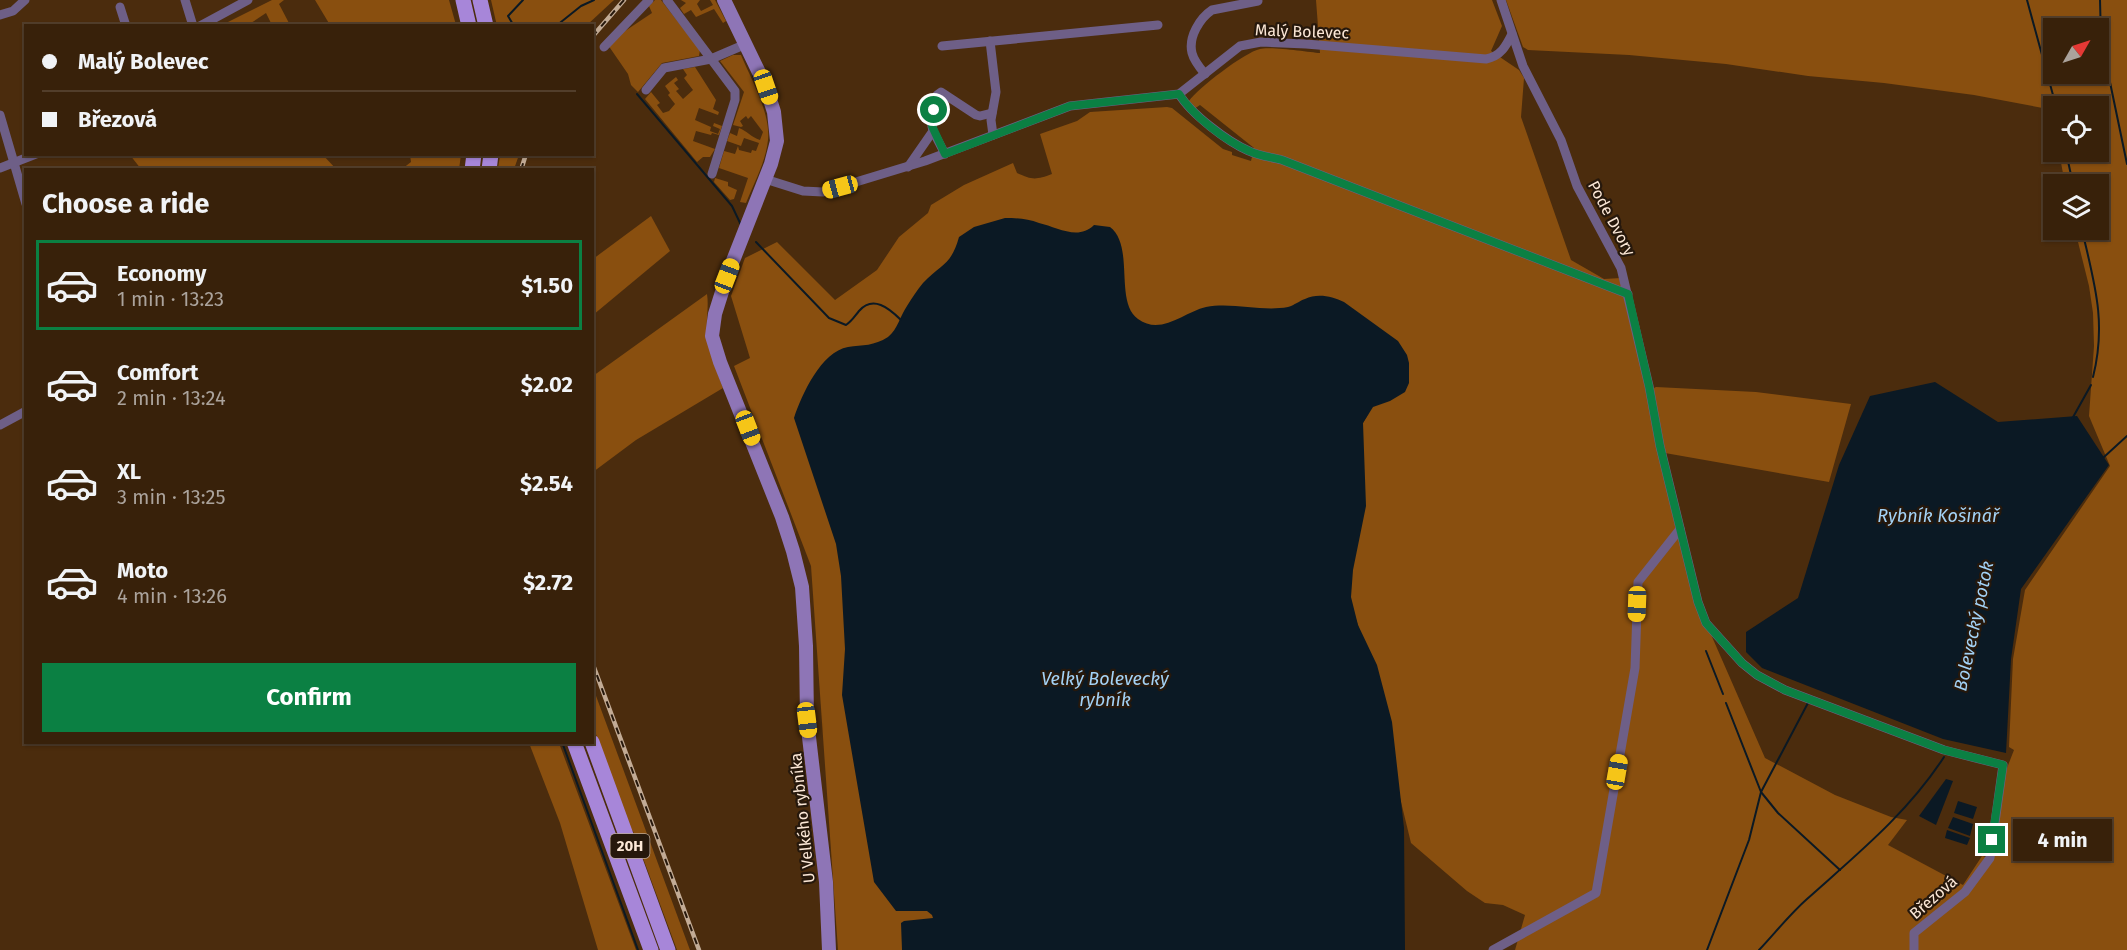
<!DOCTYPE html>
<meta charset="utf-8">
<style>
:root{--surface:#38210a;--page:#3f2913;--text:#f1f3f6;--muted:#aba39c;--line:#523e2b;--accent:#0b8043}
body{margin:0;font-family:"Fira Sans",sans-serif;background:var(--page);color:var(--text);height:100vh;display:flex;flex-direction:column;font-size:22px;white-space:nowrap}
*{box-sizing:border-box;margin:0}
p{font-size:20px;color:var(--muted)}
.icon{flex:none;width:33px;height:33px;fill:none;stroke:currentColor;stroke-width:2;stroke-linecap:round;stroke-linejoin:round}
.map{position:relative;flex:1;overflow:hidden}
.side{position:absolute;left:24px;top:168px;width:570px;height:576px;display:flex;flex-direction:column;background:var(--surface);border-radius:0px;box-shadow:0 2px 4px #0004,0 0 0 2px var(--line)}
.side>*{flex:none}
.top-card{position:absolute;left:24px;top:24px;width:570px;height:132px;border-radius:0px;box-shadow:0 2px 4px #0004,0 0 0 2px var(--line);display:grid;align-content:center;height:132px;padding:0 18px;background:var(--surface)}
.needle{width:39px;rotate:51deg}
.buttons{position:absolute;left:2043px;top:18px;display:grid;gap:12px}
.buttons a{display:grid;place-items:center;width:66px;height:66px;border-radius:0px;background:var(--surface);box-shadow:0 2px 4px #0004,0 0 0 2px var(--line);font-size:30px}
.end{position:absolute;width:27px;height:27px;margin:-14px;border:8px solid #0b8043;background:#fff;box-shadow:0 0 0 3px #fff}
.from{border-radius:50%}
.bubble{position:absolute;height:42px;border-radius:0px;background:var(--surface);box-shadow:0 2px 4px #0004,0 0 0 2px var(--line);font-size:20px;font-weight:700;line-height:42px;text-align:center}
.car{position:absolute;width:18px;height:36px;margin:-18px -9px;border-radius:8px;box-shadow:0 0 4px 2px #0007;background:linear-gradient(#f5c518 24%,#345 0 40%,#f5c518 0 76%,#345 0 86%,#f5c518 0)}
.top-card b{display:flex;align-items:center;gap:21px;height:57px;font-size:22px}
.top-card b+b{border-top:2px solid var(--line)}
.top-card i{width:15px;height:15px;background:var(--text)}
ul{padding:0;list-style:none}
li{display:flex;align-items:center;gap:18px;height:90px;margin:0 12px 9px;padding:0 6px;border:3px solid transparent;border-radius:0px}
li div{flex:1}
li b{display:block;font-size:22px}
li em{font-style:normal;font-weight:700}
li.on{border-color:var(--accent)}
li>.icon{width:54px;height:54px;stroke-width:1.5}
h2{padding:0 18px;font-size:27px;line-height:72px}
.primary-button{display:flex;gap:12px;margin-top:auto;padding:12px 18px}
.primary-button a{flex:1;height:69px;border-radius:0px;background:var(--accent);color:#fff;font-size:24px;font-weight:700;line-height:69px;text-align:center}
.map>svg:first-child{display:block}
.green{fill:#894f0f;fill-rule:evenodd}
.water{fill:#0b1924}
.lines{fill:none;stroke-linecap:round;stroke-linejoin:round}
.stream{stroke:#0b1924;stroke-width:2}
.street{stroke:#6e5f87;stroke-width:9}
.secondary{stroke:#8e75b6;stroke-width:14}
.primary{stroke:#a786d9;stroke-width:15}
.rail-casing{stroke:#c2ab95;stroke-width:4.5}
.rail{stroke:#26180c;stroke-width:2;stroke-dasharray:7;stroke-linecap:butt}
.route{stroke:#0b8043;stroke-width:8}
.labels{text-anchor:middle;stroke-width:4.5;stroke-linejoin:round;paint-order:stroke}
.shield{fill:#26180c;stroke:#bcaa9a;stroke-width:1.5}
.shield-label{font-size:15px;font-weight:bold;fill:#fce8d7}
.street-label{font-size:16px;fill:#fce8d7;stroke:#26180c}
.water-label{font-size:18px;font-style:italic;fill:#a3d2f6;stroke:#26180c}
</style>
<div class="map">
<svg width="2127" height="950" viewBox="0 0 2127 950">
<rect width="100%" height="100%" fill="#4b2c0d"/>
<g class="green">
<path d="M 272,0 L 284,0 L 279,4 L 290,25 L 272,25 L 266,13 L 248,25 L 222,25 Z"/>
<path d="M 315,0 L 449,0 L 456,25 L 330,25 Z"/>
<path d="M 491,0 L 614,0 L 587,25 L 497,26 Z"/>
<path d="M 655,0 L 661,0 L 700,50 L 699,56 L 662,63 L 638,92 L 631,85 L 628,74 L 608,45 L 613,39 L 652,13 L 649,6 Z"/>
<path d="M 681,0 L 700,0 L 697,4 L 701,11 L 713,5 L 710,0 L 715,0 L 726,21 L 723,23 L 714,9 L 696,17 L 691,10 L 684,14 L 680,8 L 686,3 Z"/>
<path d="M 1316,0 L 1492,0 L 1502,26 L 1491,51 L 1519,70 L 1524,78 L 1521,117 L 1571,260 L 1604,279 L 1621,278 L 1652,389 L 1656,387 L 1756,392 L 1851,404 L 1829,482 L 1665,453 L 1706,623 L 1765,758 L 1835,795 L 1891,817 L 1907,820 L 1888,845 L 1963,885 L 1982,856 L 1989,858 L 2000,786 L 2014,750 L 2009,747 L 2013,659 L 2025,590 L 2110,466 L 2089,416 L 2094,346 L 2093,313 L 2089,286 L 2075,230 L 2098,230 L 2098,184 L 2065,184 L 2059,152 L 2098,152 L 2098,106 L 2054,106 L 2053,127 L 2048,109 L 1974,95 L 1884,83 L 1808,76 L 1726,64 L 1629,55 L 1528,50 L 1523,47 L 1506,0 L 2127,0 L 2127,950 L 1515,950 L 1525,915 L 1503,905 L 1485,903 L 1467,891 L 1411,843 L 1358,625 L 1353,610 L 1328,617 L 1363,442 L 1363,423 L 1369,413 L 961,950 L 838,950 L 811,566 L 734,366 L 750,358 L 731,296 L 745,258 L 777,242 L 835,300 L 877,270 L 899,237 L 928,213 L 931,205 L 964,185 L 1013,163 L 1017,173 C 1032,180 1036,180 1052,174 L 1040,134 L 1077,121 L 1090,112 L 1167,107 L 1172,108 L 1223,149 L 1232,152 L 1232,155 L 1251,161 L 1254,148 L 1200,105 L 1194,109 L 1189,101 C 1197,89 1245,52 1260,49 C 1269,46 1308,52 1320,53 ZM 2054,28 L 2098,28 L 2098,74 L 2054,74 Z"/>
<path d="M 733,55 L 741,55 C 751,79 771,114 768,140 C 766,161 754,183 746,203 L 740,202 L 748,178 L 719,168 L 724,151 L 735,154 L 738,146 L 739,150 L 751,153 L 752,150 L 756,151 L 759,143 L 744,138 L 741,146 L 727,141 L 730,133 L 737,136 L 739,128 C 747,131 751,137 760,140 L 763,132 L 751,116 L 748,119 L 746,116 L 740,121 L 743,126 L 741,127 L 733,125 L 744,92 L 720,61 Z"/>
<path d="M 695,67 L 716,100 L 713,109 L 719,112 L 718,115 L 699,108 L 695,120 L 711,127 L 710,131 L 718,134 L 720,129 L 713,126 L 714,123 L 722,126 L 719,135 L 712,133 L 711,135 L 696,131 L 693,141 L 715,149 L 710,157 L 703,157 L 697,162 L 645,99 L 651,92 L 660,103 L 657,105 L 663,113 L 669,111 L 675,104 L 668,95 L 670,93 L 665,86 L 676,77 L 678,80 L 674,83 L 679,89 L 676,91 L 683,99 L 693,90 L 684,78 L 687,75 L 683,69 Z"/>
<path d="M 130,155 L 323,155 L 336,169 L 141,169 Z"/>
<path d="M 410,155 L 461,155 L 459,169 L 402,169 L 411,162 Z"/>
<path d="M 500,155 L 519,155 L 514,169 L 498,169 Z"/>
<path d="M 715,178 L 728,182 L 728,186 L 737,190 L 734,199 L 730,200 L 714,182 Z"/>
<path d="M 651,216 L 670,251 L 593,315 L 593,259 Z"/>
<path d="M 707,294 C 709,307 706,319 707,332 C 709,352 716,369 723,388 L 636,440 L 593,472 L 593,376 Z"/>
<path d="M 592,685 L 690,950 L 677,950 L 633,831 L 631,830 L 593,726 Z"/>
<path d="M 529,743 L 559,743 L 636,950 L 598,950 L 560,823 Z"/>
</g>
<g class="water">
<path d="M 1005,218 C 1017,218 1028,219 1039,223 C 1057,227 1078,241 1094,225 L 1110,227 C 1135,246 1114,302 1138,319 C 1161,336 1184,312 1206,307 C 1233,302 1262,312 1288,307 C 1295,305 1299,301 1305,299 C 1317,293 1332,296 1344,302 L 1398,341 L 1407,355 L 1409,363 L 1409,383 L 1405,392 L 1390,401 L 1373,407 L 1363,423 L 1366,506 L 1353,570 L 1351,597 L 1358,625 L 1377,665 L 1392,722 L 1404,828 L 1405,950 L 902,950 L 901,923 L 904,921 L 933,918 L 932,915 L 927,911 L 896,911 L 874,882 L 842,695 L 845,649 L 841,576 L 836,544 L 794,418 C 802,394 821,352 848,347 C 863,345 874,346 888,337 C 898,329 900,316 907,306 C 912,298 917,290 923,283 C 941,264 951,266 959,237 L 974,227 Z"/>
<path d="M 1935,382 L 1998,422 L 2077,416 L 2109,465 L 2021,589 L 2011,659 L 2006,753 L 1943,739 L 1762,668 L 1746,652 L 1746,632 L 1798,598 L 1839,465 L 1870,396 Z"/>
<path d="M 1946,779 L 1953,781 L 1936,825 L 1919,816 Z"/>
<path d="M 1958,801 L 1977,807 L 1973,819 L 1954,813 Z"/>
<path d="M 1953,817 L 1973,824 L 1970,836 L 1948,828 Z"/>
<path d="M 1947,830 L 1970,838 L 1967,845 L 1945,838 Z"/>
</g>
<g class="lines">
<g class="stream">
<path d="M 2027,0 L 2056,106"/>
<path d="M 2100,0 L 2101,39 L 2127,164"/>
<path d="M 514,26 L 508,16 L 523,0"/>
<path d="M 556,26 L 581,6 L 594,0"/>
<path d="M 753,75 L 761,94"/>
<path d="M 637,94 L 732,206 L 741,225"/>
<path d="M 2066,152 L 2073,184"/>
<path d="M 2082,230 C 2094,282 2107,322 2093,377"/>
<path d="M 756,242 L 829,318 L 846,325 C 852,321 854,317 859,311 C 873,295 889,308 901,320"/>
<path d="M 2072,419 L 2091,385"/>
<path d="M 2104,457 L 2127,436"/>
<path d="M 1706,651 L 1723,694"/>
<path d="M 1726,703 L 1761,792 L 1778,813 L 1840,870"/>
<path d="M 562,742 L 638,950"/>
<path d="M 1707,950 L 1749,840 L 1761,792 L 1809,701"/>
<path d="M 1759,950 C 1775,933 1790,914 1807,899 C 1856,855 1907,814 1944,757"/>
</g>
<g class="street">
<path d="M 185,0 L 193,26"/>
<path d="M 667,0 L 735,91 L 735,100 L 712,174"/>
<path d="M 1501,0 L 1523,66 L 1561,140 L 1577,186 L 1621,268 L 1649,386 L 1660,446 L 1698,602 L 1706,623 L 1742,663 L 1757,675 L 1785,690 L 1944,750 L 2003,765 L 1990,858 L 1965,892 L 1914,933 L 1914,950"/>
<path d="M 120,7 L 126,26"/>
<path d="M 0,15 L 13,11 L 25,0"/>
<path d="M 200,26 L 248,0"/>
<path d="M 990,41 L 996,92 L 991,120 L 993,135"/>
<path d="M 942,46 L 1158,25"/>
<path d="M 604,47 L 649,0"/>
<path d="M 1205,74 C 1200,68 1194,61 1192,53 C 1188,37 1200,18 1212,10 L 1258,1"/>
<path d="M 646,90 L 664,68 L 711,59 L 746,44"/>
<path d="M 1179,94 C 1191,114 1228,142 1249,151 C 1259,156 1271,157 1282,160 L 1628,294"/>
<path d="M 0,115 L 26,204"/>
<path d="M 933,131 L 945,154"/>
<path d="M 908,167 L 933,131 L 932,126 L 937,95 L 941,92 L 976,115 L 980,116 L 992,113"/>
<path d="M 0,168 L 36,154"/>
<path d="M 765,179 L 803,191 L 823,192 L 925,161 L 1070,106 L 1179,94 L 1240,46 L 1261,42 L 1306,44 L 1486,59 C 1501,56 1506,46 1512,34"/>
<path d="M 0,425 L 26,411"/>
<path d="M 1493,950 L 1596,893 L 1635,668 L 1638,582 L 1680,529"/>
</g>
<path class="secondary" d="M 724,0 L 766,87 L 774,112 L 777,141 L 771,164 L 727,276 L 715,314 L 712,336 L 720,362 L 782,517 L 793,551 L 802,587 L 806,646 L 807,720 L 826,882 L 829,950"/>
<g class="primary">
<path d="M 463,0 L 469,26"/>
<path d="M 480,0 L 486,26"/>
<path d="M 472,170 L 474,154"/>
<path d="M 489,170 L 491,154"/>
<path d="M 574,742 L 651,950"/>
<path d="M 592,742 L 668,950"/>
</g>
<defs>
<g id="rail">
<path d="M 592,37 L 624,0"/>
<path d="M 521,170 L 526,154"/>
<path d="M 592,662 L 699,950"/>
</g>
</defs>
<use href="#rail" class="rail-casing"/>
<use href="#rail" class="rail"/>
</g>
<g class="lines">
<path class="route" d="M 934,110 L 932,126 L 945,154 L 1070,106 L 1179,94 C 1192,115 1226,141 1249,151 C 1259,156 1271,157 1282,160 L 1628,294 L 1649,386 L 1660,446 L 1698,602 L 1706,623 L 1742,663 L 1757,675 L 1785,690 L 1944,750 L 2003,765 L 1992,840"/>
</g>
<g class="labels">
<rect class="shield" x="610.5" y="834" width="39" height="24" rx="4.5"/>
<g class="shield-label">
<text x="630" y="851">20H</text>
</g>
<g class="street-label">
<text transform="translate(1302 31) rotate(2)" y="6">Malý Bolevec</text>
<text transform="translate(1612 218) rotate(62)" y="6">Pode Dvory</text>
<text transform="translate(802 818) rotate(-96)" y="6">U Velkého rybníka</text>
<text transform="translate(1933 897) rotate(-41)" y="6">Březová</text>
</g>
<g class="water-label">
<text x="1938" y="522">Rybník Košinář</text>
<text transform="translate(1974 626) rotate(-78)" y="6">Bolevecký potok</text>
<text x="1105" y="685">Velký Bolevecký<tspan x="1105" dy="21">rybník</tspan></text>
</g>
</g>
</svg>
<div class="buttons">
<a><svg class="needle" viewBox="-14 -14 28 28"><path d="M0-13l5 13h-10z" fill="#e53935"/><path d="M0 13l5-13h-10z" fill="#aba39c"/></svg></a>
<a><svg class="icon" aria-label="locate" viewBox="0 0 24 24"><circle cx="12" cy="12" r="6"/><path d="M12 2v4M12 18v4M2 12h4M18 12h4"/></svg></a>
<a><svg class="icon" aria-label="layers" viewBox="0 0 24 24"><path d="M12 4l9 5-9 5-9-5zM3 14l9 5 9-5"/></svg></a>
</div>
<i class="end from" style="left:934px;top:110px"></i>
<i class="end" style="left:1992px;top:840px"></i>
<div class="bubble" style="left:2013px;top:819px;width:99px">4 min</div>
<i class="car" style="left:766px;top:87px;rotate:161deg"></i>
<i class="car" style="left:840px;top:187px;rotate:255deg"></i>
<i class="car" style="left:727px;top:276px;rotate:21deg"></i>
<i class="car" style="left:748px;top:428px;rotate:159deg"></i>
<i class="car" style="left:1637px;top:604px;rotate:182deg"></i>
<i class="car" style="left:807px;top:720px;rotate:173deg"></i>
<i class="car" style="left:1617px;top:772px;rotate:10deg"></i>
<div class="top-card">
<b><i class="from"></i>Malý Bolevec</b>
<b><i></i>Březová</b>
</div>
<section class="side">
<h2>Choose a ride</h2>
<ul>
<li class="on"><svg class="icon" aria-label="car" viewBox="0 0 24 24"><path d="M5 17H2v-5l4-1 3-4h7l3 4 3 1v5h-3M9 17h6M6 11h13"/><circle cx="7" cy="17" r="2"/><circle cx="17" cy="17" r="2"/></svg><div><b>Economy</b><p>1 min · 13:23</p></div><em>$1.50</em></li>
<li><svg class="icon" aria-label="car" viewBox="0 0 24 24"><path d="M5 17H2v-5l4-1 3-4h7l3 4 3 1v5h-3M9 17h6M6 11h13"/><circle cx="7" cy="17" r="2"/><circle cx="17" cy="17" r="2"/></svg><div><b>Comfort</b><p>2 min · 13:24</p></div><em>$2.02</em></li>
<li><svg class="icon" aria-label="car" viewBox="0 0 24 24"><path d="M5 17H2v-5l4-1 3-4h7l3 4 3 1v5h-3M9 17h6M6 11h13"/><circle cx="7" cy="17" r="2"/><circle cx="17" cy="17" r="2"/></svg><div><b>XL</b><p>3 min · 13:25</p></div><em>$2.54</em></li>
<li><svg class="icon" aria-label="car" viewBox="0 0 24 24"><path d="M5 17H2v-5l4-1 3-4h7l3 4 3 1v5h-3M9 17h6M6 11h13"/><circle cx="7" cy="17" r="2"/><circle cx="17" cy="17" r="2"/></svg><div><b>Moto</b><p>4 min · 13:26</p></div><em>$2.72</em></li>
</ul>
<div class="primary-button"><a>Confirm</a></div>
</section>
</div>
